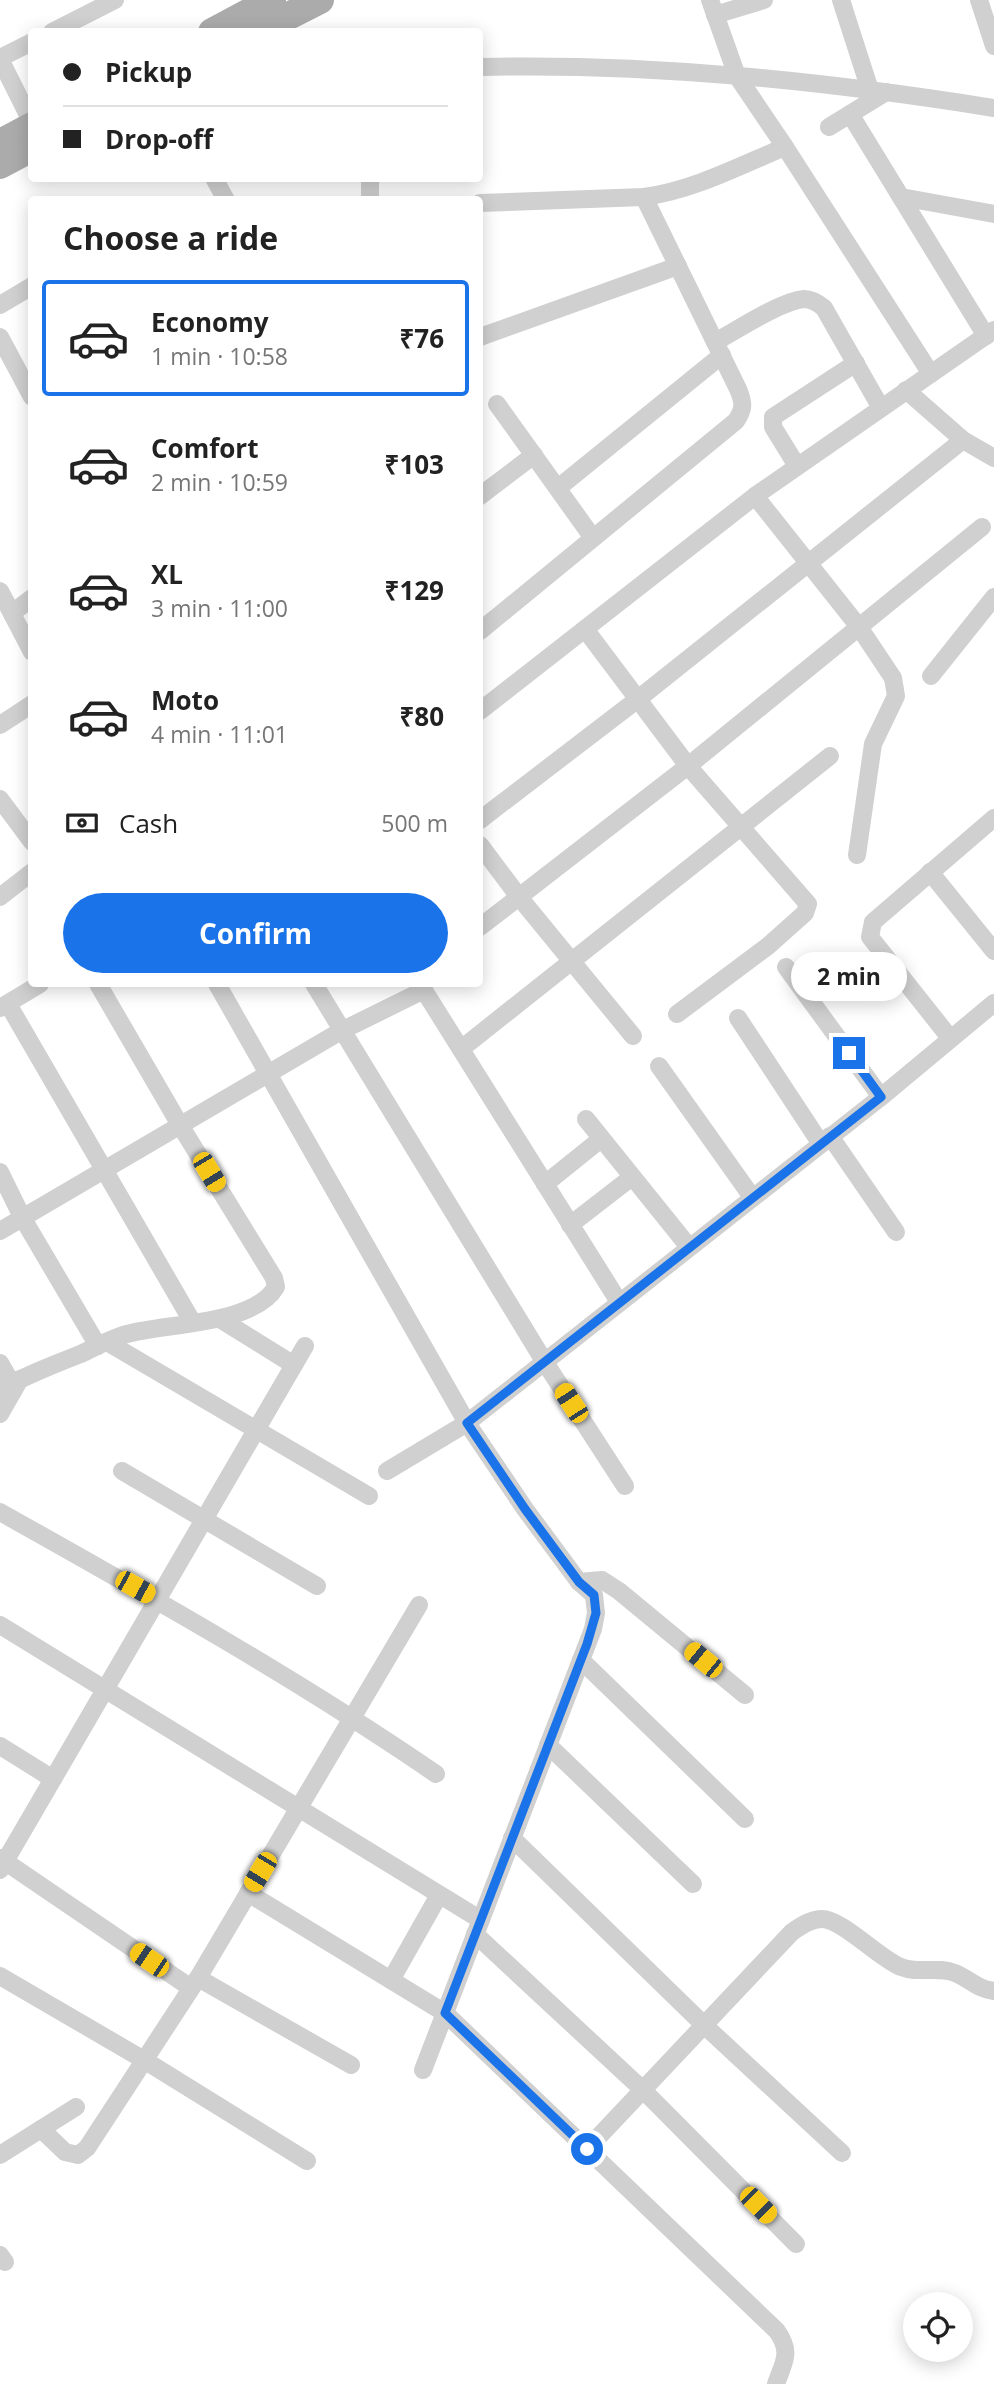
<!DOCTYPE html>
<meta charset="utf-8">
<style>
:root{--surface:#fff;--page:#f2f2f2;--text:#222;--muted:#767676;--line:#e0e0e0;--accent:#1a73e8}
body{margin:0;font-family:"Open Sans",sans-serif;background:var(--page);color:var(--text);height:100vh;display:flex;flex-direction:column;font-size:26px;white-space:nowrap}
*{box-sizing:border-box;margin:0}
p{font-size:23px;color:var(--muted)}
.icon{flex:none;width:38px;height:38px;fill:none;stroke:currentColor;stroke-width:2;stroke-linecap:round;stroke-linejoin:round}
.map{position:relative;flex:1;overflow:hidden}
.side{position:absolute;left:28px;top:196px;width:455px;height:791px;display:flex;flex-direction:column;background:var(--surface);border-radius:7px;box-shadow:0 4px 18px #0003}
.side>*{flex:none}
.banner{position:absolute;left:28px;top:28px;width:455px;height:154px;border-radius:7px;box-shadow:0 4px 18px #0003;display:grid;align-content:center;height:154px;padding:0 35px;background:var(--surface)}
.controls{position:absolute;left:903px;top:2292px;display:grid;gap:14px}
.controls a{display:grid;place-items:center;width:70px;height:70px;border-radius:50%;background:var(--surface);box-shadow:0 4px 18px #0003;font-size:35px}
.end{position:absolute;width:32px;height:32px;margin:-16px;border:9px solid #1a73e8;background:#fff;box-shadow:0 0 0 4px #fff}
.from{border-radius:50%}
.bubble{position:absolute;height:49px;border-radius:24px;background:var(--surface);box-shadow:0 4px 18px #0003;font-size:23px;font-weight:700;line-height:49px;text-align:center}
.car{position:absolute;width:21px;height:42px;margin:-21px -10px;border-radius:9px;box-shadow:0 0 5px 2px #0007;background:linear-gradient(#f5c518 24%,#345 0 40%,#f5c518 0 76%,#345 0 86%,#f5c518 0)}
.banner b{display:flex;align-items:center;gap:24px;height:66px;font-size:26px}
.banner b+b{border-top:2px solid var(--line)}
.banner i{width:18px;height:18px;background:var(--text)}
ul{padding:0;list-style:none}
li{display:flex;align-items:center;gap:21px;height:116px;margin:0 14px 10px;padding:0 21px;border:4px solid transparent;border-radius:7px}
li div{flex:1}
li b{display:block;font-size:26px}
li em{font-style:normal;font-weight:700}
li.active{border-color:var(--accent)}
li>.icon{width:63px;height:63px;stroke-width:1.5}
h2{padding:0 35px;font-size:32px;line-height:84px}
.pay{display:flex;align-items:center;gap:18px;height:77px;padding:0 35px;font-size:26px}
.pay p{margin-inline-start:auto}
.action{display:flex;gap:14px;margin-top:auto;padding:14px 35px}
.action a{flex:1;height:80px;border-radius:42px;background:var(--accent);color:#fff;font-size:28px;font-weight:700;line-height:80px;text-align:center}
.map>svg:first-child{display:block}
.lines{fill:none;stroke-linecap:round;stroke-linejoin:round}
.street{stroke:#d0d0d0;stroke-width:18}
.primary{stroke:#ababab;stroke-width:28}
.route{stroke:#1a73e8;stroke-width:9}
</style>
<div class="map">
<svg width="994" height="2384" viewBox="0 0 994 2384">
<rect width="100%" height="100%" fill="#fff"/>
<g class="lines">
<g class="street">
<path d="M 710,0 L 737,76 L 785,147 L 931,374"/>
<path d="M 841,0 L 870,90"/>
<path d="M 979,0 L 994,46"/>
<path d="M 715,15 L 764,0"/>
<path d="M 52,32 L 115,0"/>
<path d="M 0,58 L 32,42"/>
<path d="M 0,59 L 32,123"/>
<path d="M 480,67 C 652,63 824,81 994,108"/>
<path d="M 850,114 L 986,336"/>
<path d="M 829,127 L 886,92"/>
<path d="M 214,178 L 226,200"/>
<path d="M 370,178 L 370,200"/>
<path d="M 901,197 L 994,214"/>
<path d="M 480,203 L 644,197 C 694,190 739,166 785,147"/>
<path d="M 0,305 L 32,286"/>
<path d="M 0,337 L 32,397"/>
<path d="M 480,337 L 678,266"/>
<path d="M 715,342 C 737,330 781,301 804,299 C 812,299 818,303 824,308 L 881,408"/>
<path d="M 906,390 L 963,440 L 994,458"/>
<path d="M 497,404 L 593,538"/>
<path d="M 797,466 L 773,427 L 773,417 L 856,363"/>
<path d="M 558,488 L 722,355"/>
<path d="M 480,496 L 534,455"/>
<path d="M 755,496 L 859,627 L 893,678 L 896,696 L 873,744 L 857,855"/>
<path d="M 0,591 L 32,652"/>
<path d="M 12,613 L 32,598"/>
<path d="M 585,629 L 688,766 L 808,904 L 805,913 L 768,946 L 677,1014"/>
<path d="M 480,631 L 736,421 C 744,409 744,403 738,389 L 644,197"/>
<path d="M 931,676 L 994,597"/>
<path d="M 480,711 L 755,496 L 994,330"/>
<path d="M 0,725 L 32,704"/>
<path d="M 0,799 L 32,842"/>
<path d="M 480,820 L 638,699 L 963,440"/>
<path d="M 480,845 L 519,897 L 633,1036"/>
<path d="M 930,872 L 994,951"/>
<path d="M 0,897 L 32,872"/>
<path d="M 480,927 L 688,766 L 982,527"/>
<path d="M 786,967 L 881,1097"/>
<path d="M 217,984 L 467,1423 L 525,1509 L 579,1582 L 594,1595 L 596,1613 L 593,1629 L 423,2070"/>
<path d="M 314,984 L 544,1361 L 625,1486"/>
<path d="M 420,984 L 619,1302"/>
<path d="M 8,1004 L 193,1323"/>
<path d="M 0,1008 L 40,984"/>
<path d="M 738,1018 L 821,1144"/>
<path d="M 950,1038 L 870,937 L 873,922 L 994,818"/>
<path d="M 461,1049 L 830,756"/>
<path d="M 659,1066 L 752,1197"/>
<path d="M 586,1119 L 689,1247"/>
<path d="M 830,1136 L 896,1232"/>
<path d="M 0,1172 L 22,1217 L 98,1346"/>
<path d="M 545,1184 L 601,1139"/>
<path d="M 570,1225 L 632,1177"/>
<path d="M 0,1231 L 341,1031 L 424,990"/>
<path d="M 220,1319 L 294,1365"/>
<path d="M 107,1342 L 369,1496"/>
<path d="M 0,1363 L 12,1384"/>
<path d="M 0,1390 C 26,1375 55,1364 83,1353 C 97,1346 112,1338 127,1334 C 166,1323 254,1325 276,1287 L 274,1278 L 180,1125 L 98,984"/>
<path d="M 0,1414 L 20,1379"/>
<path d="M 122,1471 L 317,1586"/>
<path d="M 387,1471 L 467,1423 L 881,1097 L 994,1003"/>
<path d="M 0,1512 C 148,1595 296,1678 436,1774"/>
<path d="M 579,1582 L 602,1580 L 619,1591 L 745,1695"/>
<path d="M 0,1625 L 481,1920"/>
<path d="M 581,1660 L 745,1819"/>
<path d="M 548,1745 L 693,1884"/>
<path d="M 0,1746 L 53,1779"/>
<path d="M 512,1838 L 704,2025 L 842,2153"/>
<path d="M 0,1858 L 191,1988"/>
<path d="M 0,1870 L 305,1346"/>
<path d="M 248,1893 L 445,2013 L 777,2331 C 792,2353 784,2361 776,2384"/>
<path d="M 475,1934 L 643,2090 L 796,2244"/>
<path d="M 0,1976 L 144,2060 L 307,2161"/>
<path d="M 198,1978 L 351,2065"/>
<path d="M 391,1980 L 439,1895"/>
<path d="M 41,2129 L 65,2152 L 78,2155 L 87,2148 L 198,1978 L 419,1605"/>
<path d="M 587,2149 L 792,1932 C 801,1926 811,1919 822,1919 C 842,1919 880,1959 901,1967 C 918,1974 938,1966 955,1973 C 970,1979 975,1988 994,1991"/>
<path d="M 0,2155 L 76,2107"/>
<path d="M 0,2255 L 5,2262"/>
</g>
<g class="primary">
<path d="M 212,32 L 272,0"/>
<path d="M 257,32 L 320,0"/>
<path d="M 0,143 L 32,126"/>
<path d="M 0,165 L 32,148"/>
</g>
</g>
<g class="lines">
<path class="route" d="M 587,2149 L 445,2013 L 587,1644 L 596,1613 L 594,1595 L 579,1582 L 525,1509 L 467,1423 L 881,1097 L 849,1053"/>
</g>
</svg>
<div class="controls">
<a><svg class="icon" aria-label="locate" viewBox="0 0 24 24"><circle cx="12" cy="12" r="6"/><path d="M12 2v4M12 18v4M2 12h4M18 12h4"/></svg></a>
</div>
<i class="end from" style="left:587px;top:2149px"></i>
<i class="end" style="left:849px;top:1053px"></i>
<div class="bubble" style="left:791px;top:952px;width:116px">2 min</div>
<i class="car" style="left:209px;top:1172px;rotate:149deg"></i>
<i class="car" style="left:571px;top:1403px;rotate:327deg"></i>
<i class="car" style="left:135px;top:1587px;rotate:119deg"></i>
<i class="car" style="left:703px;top:1660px;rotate:309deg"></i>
<i class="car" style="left:260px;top:1872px;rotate:211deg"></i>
<i class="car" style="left:149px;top:1960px;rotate:304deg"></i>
<i class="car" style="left:758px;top:2205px;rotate:135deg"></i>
<div class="banner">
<b><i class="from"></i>Pickup</b>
<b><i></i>Drop-off</b>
</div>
<section class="side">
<h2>Choose a ride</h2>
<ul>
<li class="active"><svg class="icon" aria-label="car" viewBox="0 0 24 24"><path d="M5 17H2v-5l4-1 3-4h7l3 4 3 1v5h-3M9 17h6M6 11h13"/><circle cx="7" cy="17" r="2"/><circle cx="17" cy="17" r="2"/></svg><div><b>Economy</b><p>1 min · 10:58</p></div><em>₹76</em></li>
<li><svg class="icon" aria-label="car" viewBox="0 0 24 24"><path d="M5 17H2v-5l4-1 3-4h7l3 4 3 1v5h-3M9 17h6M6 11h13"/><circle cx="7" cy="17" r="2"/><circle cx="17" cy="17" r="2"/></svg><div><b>Comfort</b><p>2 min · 10:59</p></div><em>₹103</em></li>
<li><svg class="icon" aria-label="car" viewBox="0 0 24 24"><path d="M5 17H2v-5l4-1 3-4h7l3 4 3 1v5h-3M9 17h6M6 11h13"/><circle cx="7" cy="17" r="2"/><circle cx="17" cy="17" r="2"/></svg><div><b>XL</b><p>3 min · 11:00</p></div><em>₹129</em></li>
<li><svg class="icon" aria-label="car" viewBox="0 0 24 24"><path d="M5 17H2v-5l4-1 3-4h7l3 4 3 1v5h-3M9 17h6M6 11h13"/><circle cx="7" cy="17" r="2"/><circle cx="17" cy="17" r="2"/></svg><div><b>Moto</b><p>4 min · 11:01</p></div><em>₹80</em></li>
</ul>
<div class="pay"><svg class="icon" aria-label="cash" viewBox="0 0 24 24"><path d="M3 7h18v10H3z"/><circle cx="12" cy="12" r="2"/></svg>Cash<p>500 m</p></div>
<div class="action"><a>Confirm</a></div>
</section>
</div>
